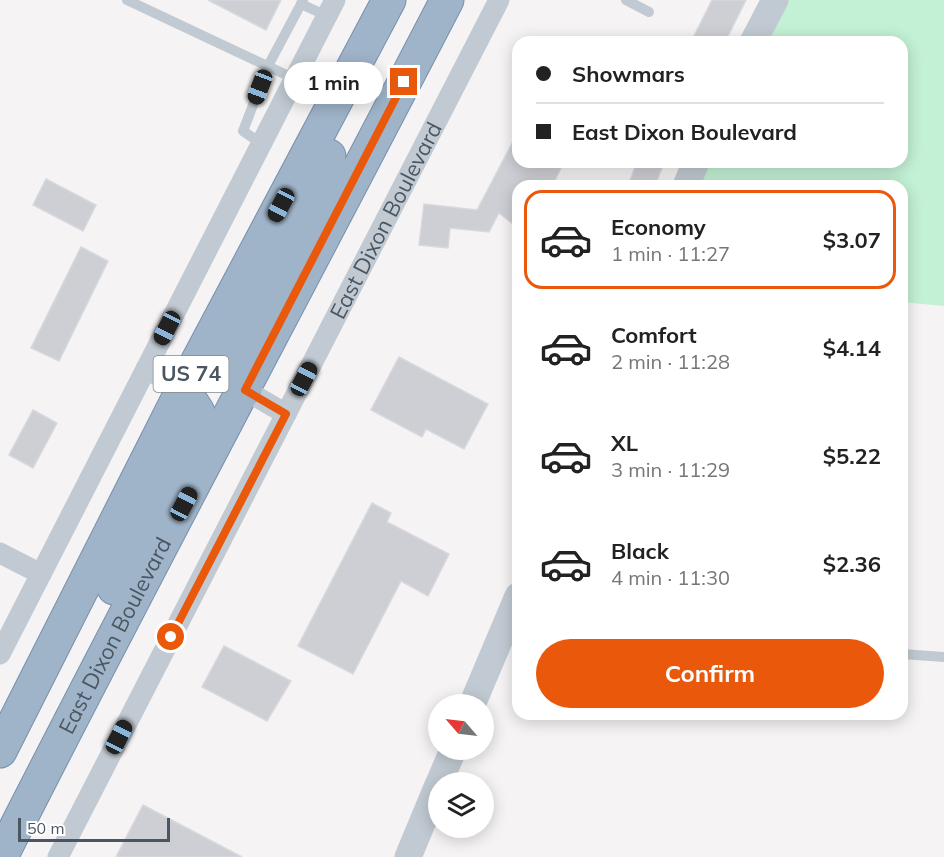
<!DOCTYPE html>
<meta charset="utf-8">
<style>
:root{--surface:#fff;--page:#f6f6f6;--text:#222;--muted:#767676;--line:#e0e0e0;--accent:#ea580c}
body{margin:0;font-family:Mulish,sans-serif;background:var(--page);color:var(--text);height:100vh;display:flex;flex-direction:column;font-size:22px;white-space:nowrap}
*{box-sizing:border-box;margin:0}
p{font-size:20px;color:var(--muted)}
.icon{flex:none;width:33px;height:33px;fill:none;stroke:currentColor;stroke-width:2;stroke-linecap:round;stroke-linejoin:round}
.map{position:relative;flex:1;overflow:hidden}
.panel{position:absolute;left:512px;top:180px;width:396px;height:540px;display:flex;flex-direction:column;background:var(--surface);border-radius:18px;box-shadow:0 3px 15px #0003}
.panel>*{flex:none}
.hud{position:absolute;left:512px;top:36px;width:396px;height:132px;border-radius:18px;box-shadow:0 3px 15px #0003;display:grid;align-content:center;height:132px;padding:0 24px;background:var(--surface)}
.needle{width:39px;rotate:298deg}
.tools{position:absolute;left:428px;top:694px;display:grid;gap:12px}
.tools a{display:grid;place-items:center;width:66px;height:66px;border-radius:50%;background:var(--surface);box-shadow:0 3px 15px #0003;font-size:30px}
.scale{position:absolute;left:18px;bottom:15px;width:152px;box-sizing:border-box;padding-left:6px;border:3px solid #4a5661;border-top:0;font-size:16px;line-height:21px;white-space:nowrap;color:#4a5661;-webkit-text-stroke:4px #fff;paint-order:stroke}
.end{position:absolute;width:27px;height:27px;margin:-14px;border:8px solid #ea580c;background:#fff;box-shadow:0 0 0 3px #fff}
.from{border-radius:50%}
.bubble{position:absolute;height:42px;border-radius:21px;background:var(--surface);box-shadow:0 3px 15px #0003;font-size:20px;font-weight:700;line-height:42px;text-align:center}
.car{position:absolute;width:18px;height:36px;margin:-18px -9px;border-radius:8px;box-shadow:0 0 4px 2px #0007;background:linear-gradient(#222 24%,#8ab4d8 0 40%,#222 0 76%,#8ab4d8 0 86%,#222 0)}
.hud b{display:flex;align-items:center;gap:21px;height:57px;font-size:22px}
.hud b+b{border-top:2px solid var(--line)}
.hud i{width:15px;height:15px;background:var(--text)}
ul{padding:10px 0 0;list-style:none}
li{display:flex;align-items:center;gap:18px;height:99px;margin:0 12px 9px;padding:0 12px;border:3px solid transparent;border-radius:18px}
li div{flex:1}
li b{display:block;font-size:22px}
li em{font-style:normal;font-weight:700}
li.active{border-color:var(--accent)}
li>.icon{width:54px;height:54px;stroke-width:1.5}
.primary-button{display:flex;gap:12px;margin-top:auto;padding:12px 24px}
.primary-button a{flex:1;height:69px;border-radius:36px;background:var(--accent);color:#fff;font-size:24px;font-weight:700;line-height:69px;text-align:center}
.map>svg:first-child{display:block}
.green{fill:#c3f1d5}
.building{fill:#cdcfd5;stroke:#d7d9de;stroke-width:1.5}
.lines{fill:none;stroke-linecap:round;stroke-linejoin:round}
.trunk-casing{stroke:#7690ad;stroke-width:35}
.service{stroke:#c1cad2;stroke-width:10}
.minor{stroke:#c1cad2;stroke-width:21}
.tertiary{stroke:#c1cad2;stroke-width:27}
.trunk{stroke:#9fb4c9;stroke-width:33}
.route{stroke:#ea580c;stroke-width:8}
.labels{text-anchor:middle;stroke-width:4.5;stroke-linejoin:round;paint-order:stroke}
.shield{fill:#fff;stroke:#808990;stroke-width:1.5}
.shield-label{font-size:21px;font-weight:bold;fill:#4a5661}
.street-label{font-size:22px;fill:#4a5661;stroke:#fff}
</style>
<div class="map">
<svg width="944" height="857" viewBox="0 0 944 857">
<rect width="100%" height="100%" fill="#f5f3f3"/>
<path class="green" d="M 775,0 L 944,0 L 944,306 L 902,302 L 902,186 L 686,186 L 696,162 L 902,162 L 902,42 L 753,42 Z"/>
<g class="building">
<path d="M 208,0 L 281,0 L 266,30 Z"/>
<path d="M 712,0 L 746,0 L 725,42 L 691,42 Z"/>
<path d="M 518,132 L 518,162 L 564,162 L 552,186 L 518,186 L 518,228 L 499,213 L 489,232 L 450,228 L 448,248 L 419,245 L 424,204 L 477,210 Z"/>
<path d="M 637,162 L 664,162 L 655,186 L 628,186 Z"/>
<path d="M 46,179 L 96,205 L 83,231 L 33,205 Z"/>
<path d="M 81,247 L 108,261 L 59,361 L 31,348 Z"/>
<path d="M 399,357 L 488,404 L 464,449 L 426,429 L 422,437 L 371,410 Z"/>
<path d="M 33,410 L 57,423 L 33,468 L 9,455 Z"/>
<path d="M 372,503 L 391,513 L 387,522 L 449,554 L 428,596 L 401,581 L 353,674 L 298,646 Z"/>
<path d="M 224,646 L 291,681 L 267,721 L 202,687 Z"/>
<path d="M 143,805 L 242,857 L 116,857 Z"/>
</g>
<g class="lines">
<defs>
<g id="trunk">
<path d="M 245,390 L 231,375 L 232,359 L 285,256 L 329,156"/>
<path d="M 114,588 L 196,424 L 198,412 L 183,389"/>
<path d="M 0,751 L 183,389 L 389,0"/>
<path id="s2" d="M 1,857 C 146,570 299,286 447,0"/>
</g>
</defs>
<use href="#trunk" class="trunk-casing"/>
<g class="service">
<path d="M 127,0 L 295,79"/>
<path d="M 303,0 L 301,4 L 327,16"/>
<path d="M 626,0 L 649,12"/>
<path d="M 262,144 L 243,131 L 268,66 L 301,4"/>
<path d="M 902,654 L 944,657"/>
</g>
<g class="minor">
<path d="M 146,369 L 183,389"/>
<path d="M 245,390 L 286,414"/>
<path d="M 0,553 L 41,574"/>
<path d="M 0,654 L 335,0"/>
<path id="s1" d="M 58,857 L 499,0"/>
</g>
<g class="tertiary">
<path d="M 753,42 L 775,0"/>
<path d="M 686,186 L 696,162"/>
<path d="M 472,705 L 518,596"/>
<path d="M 439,783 L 453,750"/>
<path d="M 408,857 L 438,785"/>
</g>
<use href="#trunk" class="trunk"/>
</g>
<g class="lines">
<path class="route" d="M 171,637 L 286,414 L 245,390 L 404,82"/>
</g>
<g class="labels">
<rect class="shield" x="153.5" y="356" width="75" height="36" rx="4.5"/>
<g class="shield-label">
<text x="191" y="381">US 74</text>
</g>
<g class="street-label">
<text dy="8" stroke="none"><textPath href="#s1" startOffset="716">East Dixon Boulevard</textPath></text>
<text dy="8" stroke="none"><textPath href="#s2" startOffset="249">East Dixon Boulevard</textPath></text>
</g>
</g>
</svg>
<div class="tools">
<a><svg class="needle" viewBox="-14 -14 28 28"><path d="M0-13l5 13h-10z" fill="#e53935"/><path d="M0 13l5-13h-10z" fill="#767676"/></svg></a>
<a><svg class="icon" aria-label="layers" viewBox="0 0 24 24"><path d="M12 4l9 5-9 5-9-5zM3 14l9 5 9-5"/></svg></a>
</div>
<div class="scale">50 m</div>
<i class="end from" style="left:171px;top:637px"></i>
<i class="end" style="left:404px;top:82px"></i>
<div class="bubble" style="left:284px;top:62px;width:99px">1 min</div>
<i class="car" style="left:260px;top:87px;rotate:201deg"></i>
<i class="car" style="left:281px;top:205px;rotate:208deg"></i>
<i class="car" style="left:167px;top:328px;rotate:207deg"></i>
<i class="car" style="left:304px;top:379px;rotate:28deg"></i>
<i class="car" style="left:184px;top:504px;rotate:28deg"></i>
<i class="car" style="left:119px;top:737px;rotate:27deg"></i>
<div class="hud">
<b><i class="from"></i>Showmars</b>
<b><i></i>East Dixon Boulevard</b>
</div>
<section class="panel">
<ul>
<li class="active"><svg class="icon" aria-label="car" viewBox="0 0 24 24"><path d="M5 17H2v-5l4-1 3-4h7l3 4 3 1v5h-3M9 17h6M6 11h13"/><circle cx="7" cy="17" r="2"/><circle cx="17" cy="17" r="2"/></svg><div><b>Economy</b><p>1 min · 11:27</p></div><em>$3.07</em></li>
<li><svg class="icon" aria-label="car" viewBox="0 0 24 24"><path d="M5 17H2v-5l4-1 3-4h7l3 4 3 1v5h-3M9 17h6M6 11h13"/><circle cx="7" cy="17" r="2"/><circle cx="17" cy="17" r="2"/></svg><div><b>Comfort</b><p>2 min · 11:28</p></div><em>$4.14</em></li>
<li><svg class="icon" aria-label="car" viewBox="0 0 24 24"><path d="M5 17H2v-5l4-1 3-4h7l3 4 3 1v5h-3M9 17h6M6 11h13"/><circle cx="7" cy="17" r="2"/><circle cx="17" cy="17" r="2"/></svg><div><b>XL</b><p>3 min · 11:29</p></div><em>$5.22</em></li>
<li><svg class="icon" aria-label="car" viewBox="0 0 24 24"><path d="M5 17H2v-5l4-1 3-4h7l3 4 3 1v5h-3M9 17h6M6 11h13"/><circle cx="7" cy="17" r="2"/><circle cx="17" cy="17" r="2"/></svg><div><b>Black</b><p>4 min · 11:30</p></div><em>$2.36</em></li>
</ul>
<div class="primary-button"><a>Confirm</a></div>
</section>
</div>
